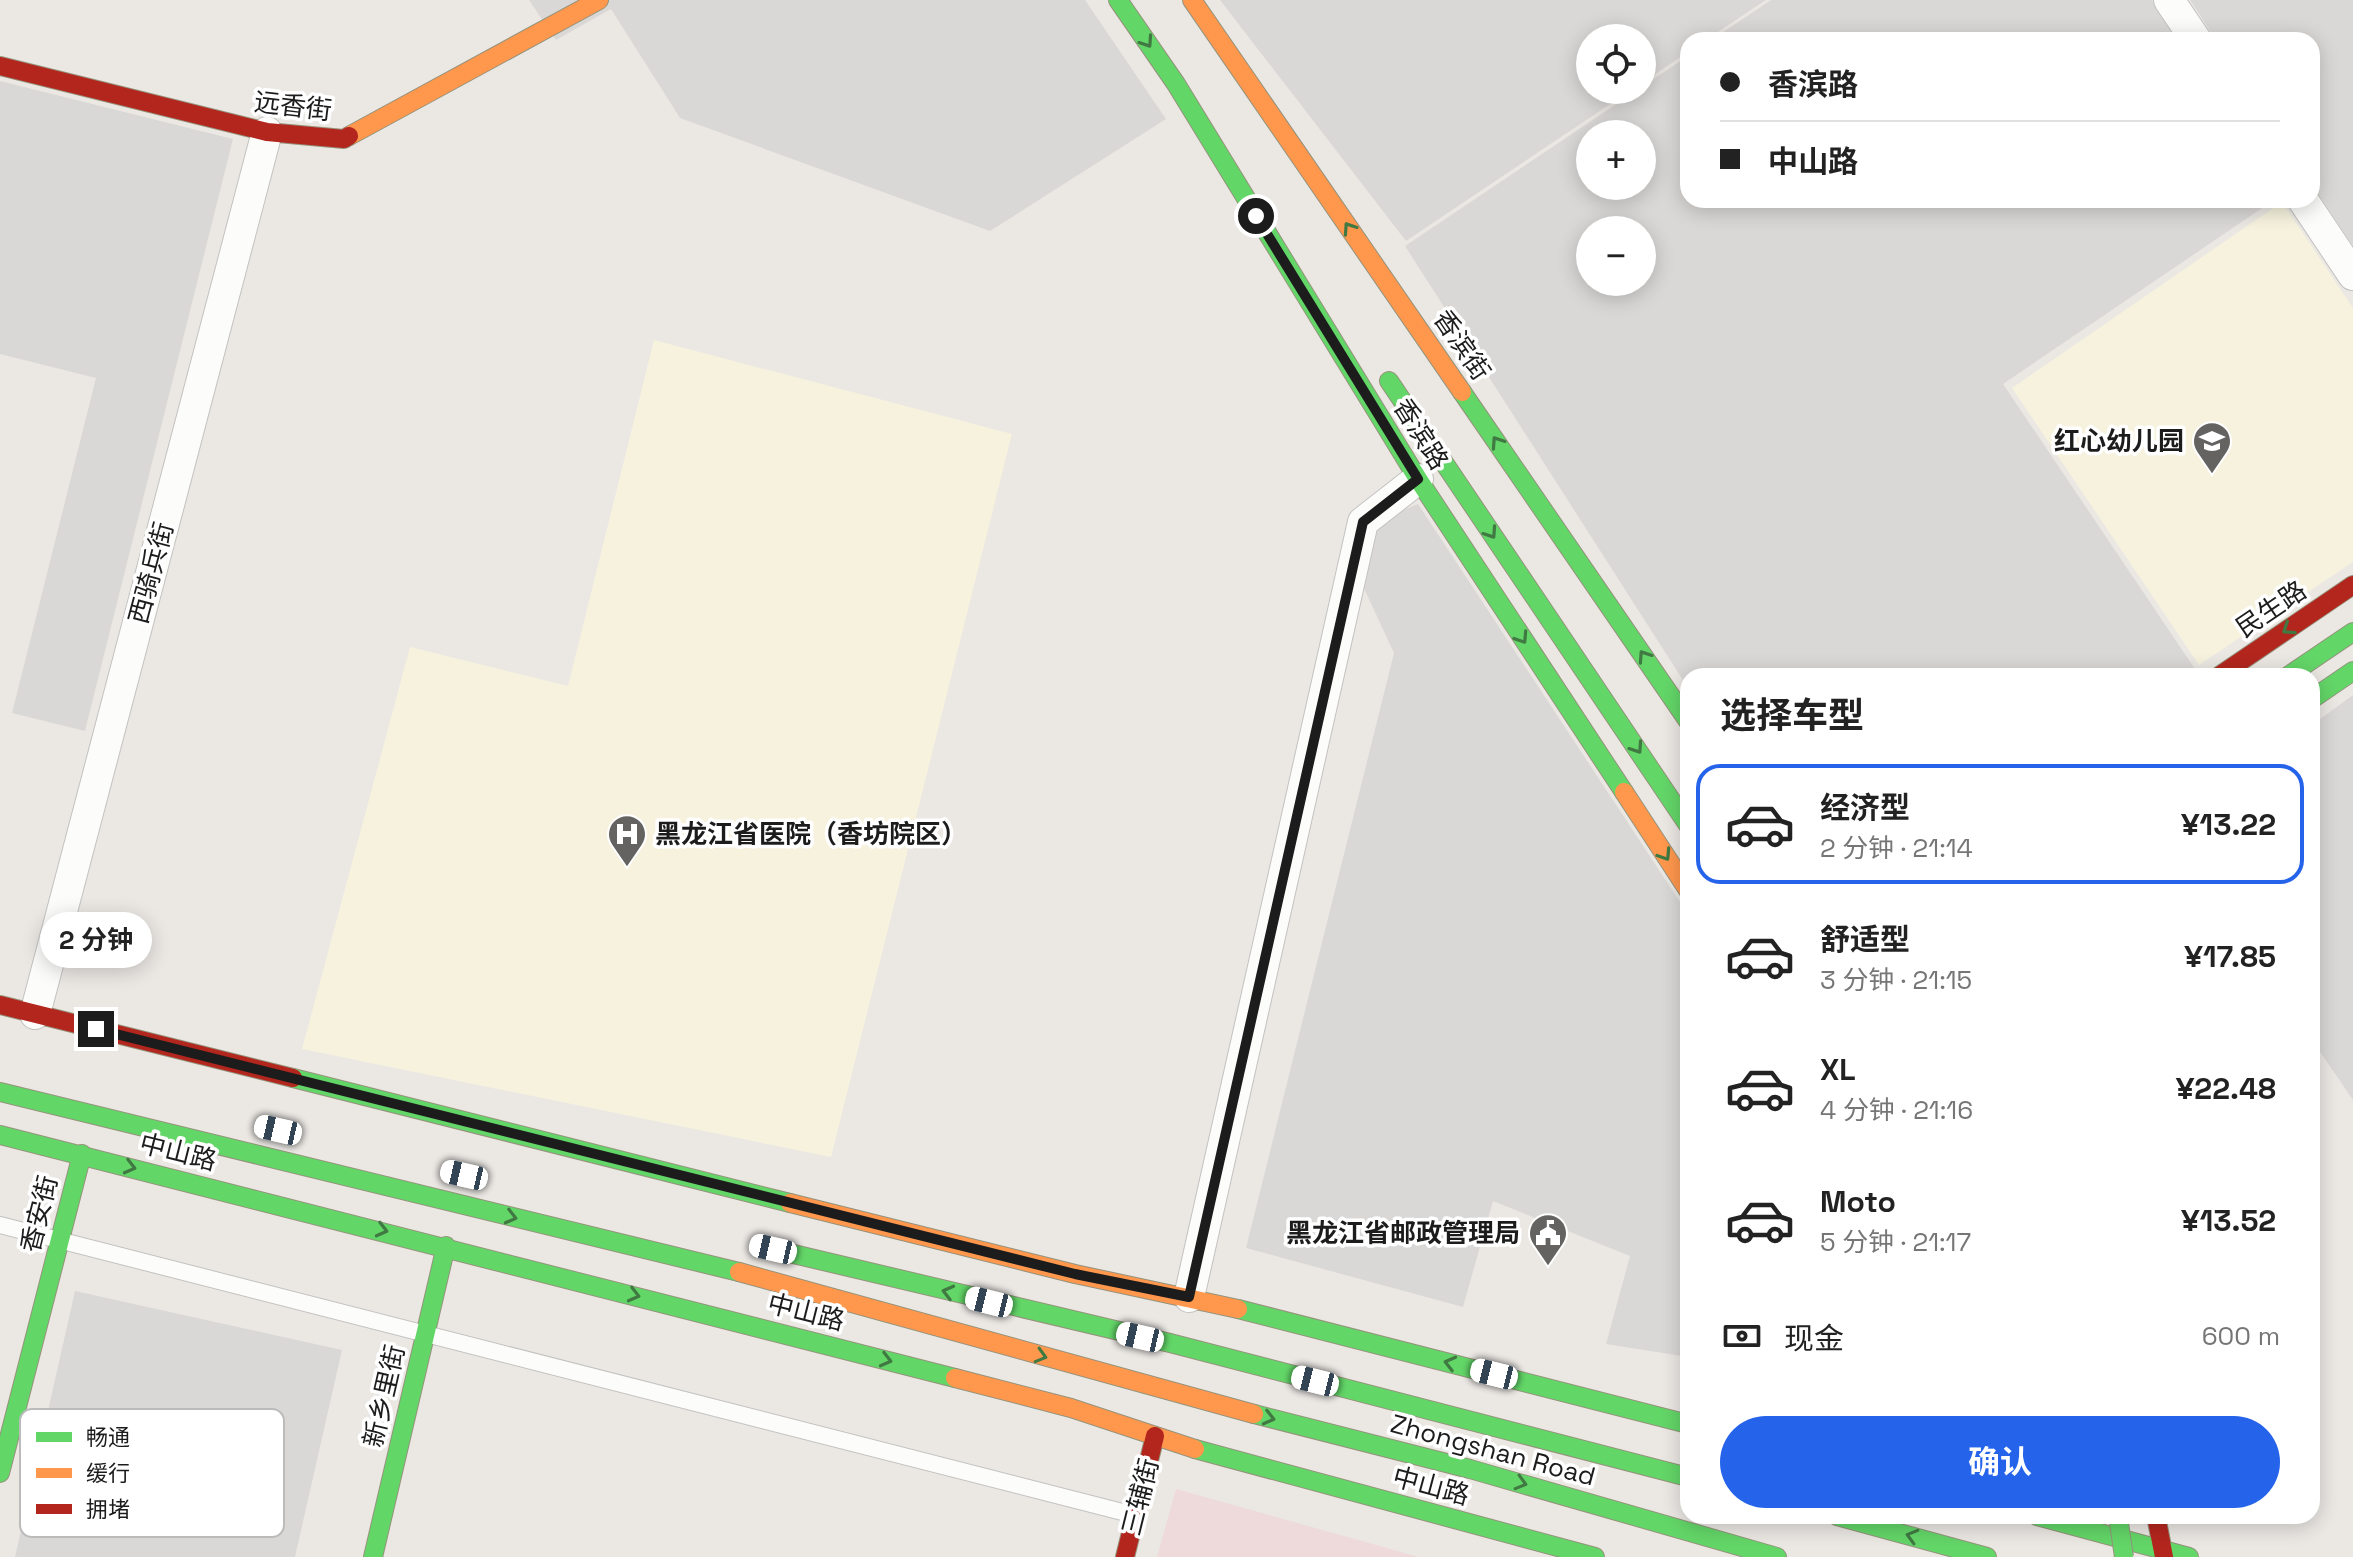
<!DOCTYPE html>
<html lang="zh">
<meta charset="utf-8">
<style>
:root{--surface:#fff;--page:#f6f6f6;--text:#222;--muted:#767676;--line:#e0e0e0;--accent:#2563eb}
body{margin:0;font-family:"Space Grotesk","Noto Sans SC",sans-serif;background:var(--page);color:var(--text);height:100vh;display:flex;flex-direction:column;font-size:30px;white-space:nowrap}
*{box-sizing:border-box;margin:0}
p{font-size:26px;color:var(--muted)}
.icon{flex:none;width:44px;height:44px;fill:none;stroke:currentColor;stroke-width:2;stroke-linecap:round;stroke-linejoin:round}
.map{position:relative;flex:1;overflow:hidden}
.drawer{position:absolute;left:1680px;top:668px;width:640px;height:856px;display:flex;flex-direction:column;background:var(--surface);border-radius:24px;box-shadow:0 4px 20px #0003}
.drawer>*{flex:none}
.guide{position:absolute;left:1680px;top:32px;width:640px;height:176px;border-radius:24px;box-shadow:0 4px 20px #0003;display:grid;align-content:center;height:176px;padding:0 40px;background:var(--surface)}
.buttons{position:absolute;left:1576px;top:24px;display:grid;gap:16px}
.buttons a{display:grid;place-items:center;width:80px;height:80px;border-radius:50%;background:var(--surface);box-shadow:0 4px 20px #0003;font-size:40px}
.end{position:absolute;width:36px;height:36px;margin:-18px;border:10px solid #1c1c1c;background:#fff;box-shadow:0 0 0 4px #fff}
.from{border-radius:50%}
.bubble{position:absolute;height:56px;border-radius:28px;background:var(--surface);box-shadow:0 4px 20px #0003;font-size:26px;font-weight:700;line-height:56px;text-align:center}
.car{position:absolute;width:24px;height:48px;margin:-24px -12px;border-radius:10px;box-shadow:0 0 6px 2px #0007;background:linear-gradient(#fff 24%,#345 0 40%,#fff 0 76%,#345 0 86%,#fff 0)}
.guide b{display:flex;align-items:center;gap:28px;height:76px;font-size:30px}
.guide b+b{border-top:2px solid var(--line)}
.guide i{width:20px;height:20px;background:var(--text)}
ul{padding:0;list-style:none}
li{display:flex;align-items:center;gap:24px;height:120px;margin:0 16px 12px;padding:0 24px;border:4px solid transparent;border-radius:24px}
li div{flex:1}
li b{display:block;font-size:30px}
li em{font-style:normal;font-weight:700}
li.selected{border-color:var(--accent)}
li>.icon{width:72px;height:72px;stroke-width:1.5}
h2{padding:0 40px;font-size:36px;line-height:96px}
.pay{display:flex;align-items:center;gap:20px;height:88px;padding:0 40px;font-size:30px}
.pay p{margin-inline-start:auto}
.cta{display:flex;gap:16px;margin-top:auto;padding:16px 40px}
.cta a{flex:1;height:92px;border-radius:48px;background:var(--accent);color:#fff;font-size:32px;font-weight:700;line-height:92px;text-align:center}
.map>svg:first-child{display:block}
.residential{fill:#dad8d6;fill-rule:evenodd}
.commercial{fill:#eedada}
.education{fill:#f6f2de}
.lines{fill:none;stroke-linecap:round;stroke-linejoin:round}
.lane-casing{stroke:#c3c2c0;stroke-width:18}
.street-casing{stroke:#c3c2c0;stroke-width:32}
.fast-casing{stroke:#95937c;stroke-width:20}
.slow-casing{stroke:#95937c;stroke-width:20}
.jam-casing{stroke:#95937c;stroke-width:20}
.lane{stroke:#fcfcfb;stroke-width:16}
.street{stroke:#fcfcfb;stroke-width:30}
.fast{stroke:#63d668;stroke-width:18}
.slow{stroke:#ff974d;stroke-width:18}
.jam{stroke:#b3261e;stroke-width:18}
.fast-bridge-casing{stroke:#95937c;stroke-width:20;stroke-linecap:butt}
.fast-bridge{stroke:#63d668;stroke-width:18}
.oneway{stroke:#407942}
.route{stroke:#1c1c1c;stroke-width:10}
.labels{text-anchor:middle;stroke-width:7;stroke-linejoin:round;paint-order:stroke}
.street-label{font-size:26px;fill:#1c1c1c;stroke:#fff}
.poi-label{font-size:26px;font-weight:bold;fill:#1c1c1c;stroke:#fff;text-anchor:end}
.key{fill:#fff;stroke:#bbb;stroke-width:2}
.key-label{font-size:22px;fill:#1c1c1c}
</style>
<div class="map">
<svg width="2353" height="1557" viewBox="0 0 2353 1557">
<rect width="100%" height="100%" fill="#ebe8e4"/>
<g class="residential">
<path d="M 529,0 L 1085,0 L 1166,119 L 990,231 L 680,118 L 611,9 L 556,40 Z"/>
<path d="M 1220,0 L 1766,0 L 1706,40 L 1688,40 L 1688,52 L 1642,83 L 1642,38 L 1590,38 L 1590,90 L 1631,90 L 1406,241 Z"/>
<path d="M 1771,0 L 2152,0 L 2177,40 L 1711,40 Z"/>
<path d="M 2190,0 L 2353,0 L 2353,246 L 2312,184 L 2312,40 L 2216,40 Z"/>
<path d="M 1688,56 L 1688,200 L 2274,200 L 2003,384 L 2195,669 L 2185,676 L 1688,676 L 1688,688 L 1405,246 ZM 1590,134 L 1642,134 L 1642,186 L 1590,186 ZM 1590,230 L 1642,230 L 1642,282 L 1590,282 Z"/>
<path d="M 0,81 L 233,139 L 85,731 L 12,713 L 96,378 L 0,354 Z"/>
<path d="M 1418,504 L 1688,914 L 1688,1357 L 1606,1344 L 1630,1256 L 1493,1201 L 1463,1307 L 1246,1248 L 1394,653 L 1362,584 L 1379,520 Z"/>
<path d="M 2353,695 L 2353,1100 L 2312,1040 L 2312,725 Z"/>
<path d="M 75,1291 L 342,1350 L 295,1557 L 15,1557 Z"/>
</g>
<path class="commercial" d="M 1176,1489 L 1419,1557 L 1157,1557 Z"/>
<g class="education">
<path d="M 2282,202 L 2353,308 L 2353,562 L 2199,665 L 2012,388 Z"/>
<path d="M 654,340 L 1012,434 L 831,1157 L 302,1049 L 410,647 L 568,686 Z"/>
</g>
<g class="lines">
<defs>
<path id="lane" d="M 0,1225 L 1134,1515"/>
<g id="street">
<path d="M 2169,0 L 2196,40"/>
<path d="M 2303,200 L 2353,275"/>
<path d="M 35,1014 L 267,132"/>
<path d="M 1189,1297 L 1363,522 L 1418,479"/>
</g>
<g id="fast">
<path d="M 1118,0 L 1176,84 L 1418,479 L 1624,792"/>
<path d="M 1389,381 L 1688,825"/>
<path d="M 1462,392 L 1688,721"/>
<path d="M 2288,676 L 2353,632"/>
<path d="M 2312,699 L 2353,671"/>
<path d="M 293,1078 L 790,1203"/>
<path d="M 0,1092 L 739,1272"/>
<path d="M 0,1135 L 955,1378"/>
<path d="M 768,1248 L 1170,1343 L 1688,1477"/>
<path d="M 1238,1309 L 1688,1424"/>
<path d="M 1254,1414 L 1470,1469 L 1777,1557"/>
<path d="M 1195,1449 L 1595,1557"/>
<path d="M 0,1473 L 82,1154"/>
<path d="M 1837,1516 L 1987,1557"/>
<path d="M 2037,1516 L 2189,1557"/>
<path d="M 373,1557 L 446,1246"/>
</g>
<g id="slow">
<path d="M 1192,0 L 1462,392"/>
<path d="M 349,136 L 599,0"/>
<path d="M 1624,792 L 1688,890"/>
<path d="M 790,1203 L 1075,1274 L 1238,1309"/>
<path d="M 739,1272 L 1254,1414"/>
<path d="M 955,1378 L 1071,1408 L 1195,1449"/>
</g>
<g id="jam">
<path d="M 0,66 L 267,132 L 344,139 L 349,136"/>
<path d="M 2219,676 L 2353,585"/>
<path d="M 0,1005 L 293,1078"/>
<path d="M 2156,1516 L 2164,1557"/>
<path d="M 1125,1557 L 1155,1436"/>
</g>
</defs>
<use href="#lane" class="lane-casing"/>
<use href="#street" class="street-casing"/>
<use href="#fast" class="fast-casing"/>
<use href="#slow" class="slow-casing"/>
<use href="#jam" class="jam-casing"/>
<use href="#lane" class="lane"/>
<use href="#street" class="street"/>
<use href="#fast" class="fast"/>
<use href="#slow" class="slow"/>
<use href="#jam" class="jam"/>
<defs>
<path id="fast-bridge" d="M 2118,1516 L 2124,1557"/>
</defs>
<use href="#fast-bridge" class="fast-bridge-casing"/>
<use href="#fast-bridge" class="fast-bridge"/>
</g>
<defs><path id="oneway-chevron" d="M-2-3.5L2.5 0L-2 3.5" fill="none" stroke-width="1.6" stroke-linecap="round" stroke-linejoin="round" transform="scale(2)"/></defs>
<g class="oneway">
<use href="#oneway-chevron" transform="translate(1147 42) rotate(56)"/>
<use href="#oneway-chevron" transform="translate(1349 228) rotate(-124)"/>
<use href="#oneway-chevron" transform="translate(1497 442) rotate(-124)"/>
<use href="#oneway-chevron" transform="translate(1491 533) rotate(56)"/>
<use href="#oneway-chevron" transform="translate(2288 629) rotate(146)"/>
<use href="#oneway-chevron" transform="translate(1522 638) rotate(57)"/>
<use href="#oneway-chevron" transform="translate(1644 656) rotate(-124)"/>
<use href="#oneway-chevron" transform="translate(1637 748) rotate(56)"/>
<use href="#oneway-chevron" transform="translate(1665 855) rotate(57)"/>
<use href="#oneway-chevron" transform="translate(130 1167) rotate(14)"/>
<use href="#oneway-chevron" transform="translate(511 1217) rotate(14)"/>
<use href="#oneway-chevron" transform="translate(382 1230) rotate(14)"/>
<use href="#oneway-chevron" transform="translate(948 1292) rotate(-166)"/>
<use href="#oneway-chevron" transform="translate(634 1295) rotate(14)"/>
<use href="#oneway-chevron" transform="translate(1041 1356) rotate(16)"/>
<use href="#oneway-chevron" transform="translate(886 1360) rotate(14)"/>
<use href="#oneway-chevron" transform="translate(1450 1363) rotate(-166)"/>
<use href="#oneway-chevron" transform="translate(1269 1418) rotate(14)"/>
<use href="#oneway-chevron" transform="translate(1521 1483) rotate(16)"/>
<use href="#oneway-chevron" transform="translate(1912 1536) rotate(-164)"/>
</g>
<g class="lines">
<path class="route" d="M 96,1029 L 1075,1274 L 1189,1297 L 1363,522 L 1418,479 L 1256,216"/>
</g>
<defs>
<symbol id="school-pin" viewBox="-11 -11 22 30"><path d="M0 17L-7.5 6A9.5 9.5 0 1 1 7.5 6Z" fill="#646362" stroke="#fff"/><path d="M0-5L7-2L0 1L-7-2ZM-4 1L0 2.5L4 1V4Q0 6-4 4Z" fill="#fff"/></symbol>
<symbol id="hospital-pin" viewBox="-11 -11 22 30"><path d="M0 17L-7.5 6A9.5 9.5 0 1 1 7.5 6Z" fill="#646362" stroke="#fff"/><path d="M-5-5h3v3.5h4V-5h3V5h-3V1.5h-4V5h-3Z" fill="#fff"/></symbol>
<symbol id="civic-pin" viewBox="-11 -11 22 30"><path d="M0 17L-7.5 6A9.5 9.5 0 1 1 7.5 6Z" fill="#646362" stroke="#fff"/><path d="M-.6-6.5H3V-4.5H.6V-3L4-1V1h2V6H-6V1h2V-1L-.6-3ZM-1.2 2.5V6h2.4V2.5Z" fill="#fff"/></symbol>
</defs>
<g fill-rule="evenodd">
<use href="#school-pin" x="2190" y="419" width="44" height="60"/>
<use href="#hospital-pin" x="605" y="812" width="44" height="60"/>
<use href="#civic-pin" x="1526" y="1211" width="44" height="60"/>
</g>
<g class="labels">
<g class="street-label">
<text transform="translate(293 106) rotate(7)" y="9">远香街</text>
<text transform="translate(1462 345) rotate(56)" y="9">香滨街</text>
<text transform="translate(1421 434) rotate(58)" y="9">香滨路</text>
<text transform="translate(151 573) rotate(-75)" y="9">西骑兵街</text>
<text transform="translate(2271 609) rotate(-34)" y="9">民生路</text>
<text transform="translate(178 1152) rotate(14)" y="9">中山路</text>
<text transform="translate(39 1214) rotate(-76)" y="9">香安街</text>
<text transform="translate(806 1312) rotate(14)" y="9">中山路</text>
<text transform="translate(384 1396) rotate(-77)" y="9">新乡里街</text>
<text transform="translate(1493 1450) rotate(15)" y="9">Zhongshan Road</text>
<text transform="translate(1431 1486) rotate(15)" y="9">中山路</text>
<text transform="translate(1140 1497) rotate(-76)" y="9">三辅街</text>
</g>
<g class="poi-label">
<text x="2184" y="450">红心幼儿园</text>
<text x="655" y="843" text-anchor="start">黑龙江省医院（香坊院区）</text>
<text x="1520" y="1242">黑龙江省邮政管理局</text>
</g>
</g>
<rect x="20" y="1409" width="264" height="128" rx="12" class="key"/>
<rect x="36" y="1432" width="36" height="10" fill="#63d668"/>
<rect x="36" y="1468" width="36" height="10" fill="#ff974d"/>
<rect x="36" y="1504" width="36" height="10" fill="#b3261e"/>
<g class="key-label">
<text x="86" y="1445">畅通</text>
<text x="86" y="1481">缓行</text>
<text x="86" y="1517">拥堵</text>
</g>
</svg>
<div class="buttons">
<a><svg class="icon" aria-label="locate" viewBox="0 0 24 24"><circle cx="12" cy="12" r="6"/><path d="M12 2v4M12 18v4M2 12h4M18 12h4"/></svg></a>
<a>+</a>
<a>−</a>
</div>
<i class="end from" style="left:1256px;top:216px"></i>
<i class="end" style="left:96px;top:1029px"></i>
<div class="bubble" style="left:40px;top:912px;width:112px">2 分钟</div>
<i class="car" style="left:278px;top:1130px;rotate:283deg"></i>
<i class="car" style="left:464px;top:1175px;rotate:283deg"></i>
<i class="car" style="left:773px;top:1249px;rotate:283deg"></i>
<i class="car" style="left:989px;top:1302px;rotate:284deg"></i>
<i class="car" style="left:1140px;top:1337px;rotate:283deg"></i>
<i class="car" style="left:1494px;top:1374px;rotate:284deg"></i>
<i class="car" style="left:1315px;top:1381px;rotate:284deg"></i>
<div class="guide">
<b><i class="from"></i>香滨路</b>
<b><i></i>中山路</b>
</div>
<section class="drawer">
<h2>选择车型</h2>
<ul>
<li class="selected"><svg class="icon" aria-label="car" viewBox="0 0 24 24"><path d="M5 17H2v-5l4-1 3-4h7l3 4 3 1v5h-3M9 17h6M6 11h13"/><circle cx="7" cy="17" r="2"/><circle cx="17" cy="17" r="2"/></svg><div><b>经济型</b><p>2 分钟 · 21:14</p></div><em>¥13.22</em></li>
<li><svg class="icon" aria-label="car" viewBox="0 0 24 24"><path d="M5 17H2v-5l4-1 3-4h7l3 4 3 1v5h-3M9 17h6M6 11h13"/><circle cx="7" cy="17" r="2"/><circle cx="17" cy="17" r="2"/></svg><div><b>舒适型</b><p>3 分钟 · 21:15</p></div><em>¥17.85</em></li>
<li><svg class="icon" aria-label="car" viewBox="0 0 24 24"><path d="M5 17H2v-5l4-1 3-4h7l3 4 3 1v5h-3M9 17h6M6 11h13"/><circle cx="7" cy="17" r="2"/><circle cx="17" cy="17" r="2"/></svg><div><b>XL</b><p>4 分钟 · 21:16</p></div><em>¥22.48</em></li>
<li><svg class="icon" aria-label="car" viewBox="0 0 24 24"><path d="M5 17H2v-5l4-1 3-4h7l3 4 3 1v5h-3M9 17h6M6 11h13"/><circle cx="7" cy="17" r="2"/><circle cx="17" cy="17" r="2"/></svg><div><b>Moto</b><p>5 分钟 · 21:17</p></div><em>¥13.52</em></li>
</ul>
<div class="pay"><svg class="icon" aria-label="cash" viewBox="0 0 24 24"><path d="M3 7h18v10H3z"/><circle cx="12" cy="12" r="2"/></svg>现金<p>600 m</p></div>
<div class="cta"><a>确认</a></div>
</section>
</div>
